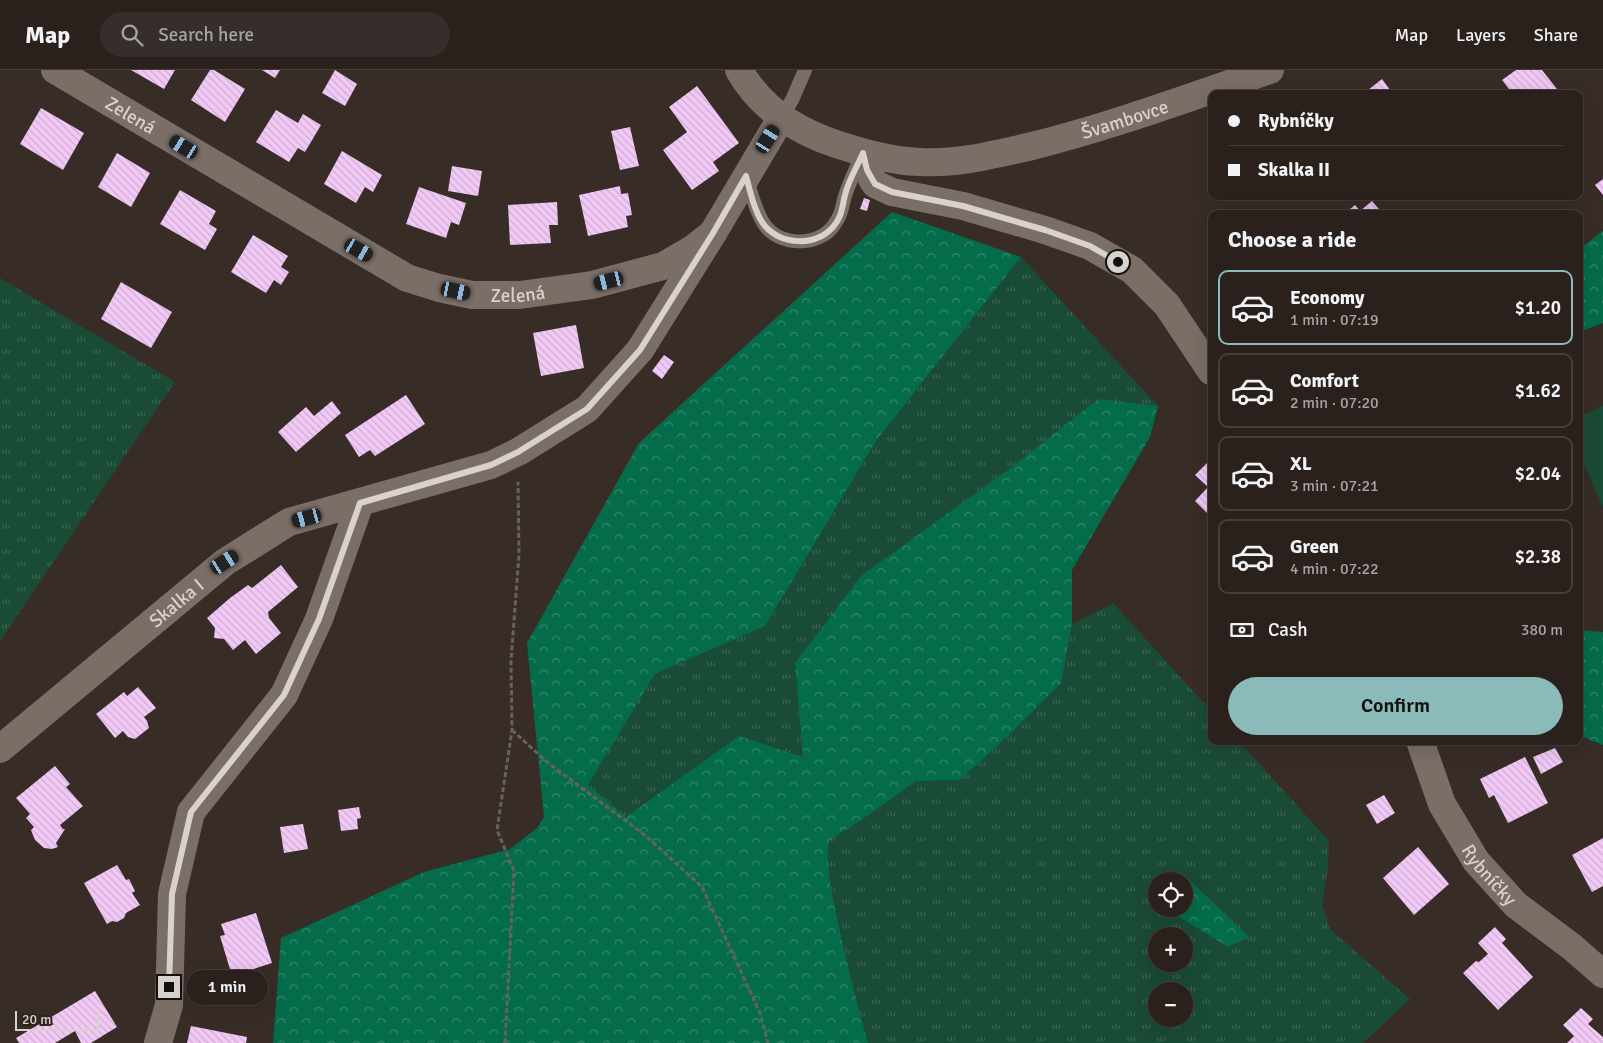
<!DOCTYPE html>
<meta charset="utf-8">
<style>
:root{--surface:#2a211d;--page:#362e2a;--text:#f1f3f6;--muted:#a5a3a4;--line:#463e3b;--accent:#8bbbb9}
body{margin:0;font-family:Signika,sans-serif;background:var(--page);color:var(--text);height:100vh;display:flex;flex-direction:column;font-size:19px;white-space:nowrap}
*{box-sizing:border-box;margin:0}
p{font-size:16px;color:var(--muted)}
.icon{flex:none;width:28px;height:28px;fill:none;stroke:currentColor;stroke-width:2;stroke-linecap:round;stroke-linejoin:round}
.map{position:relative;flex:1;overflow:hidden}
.sheet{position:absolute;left:1208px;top:140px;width:375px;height:535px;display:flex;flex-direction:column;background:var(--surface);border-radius:10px;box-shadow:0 5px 20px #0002,0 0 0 1px var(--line)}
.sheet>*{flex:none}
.hud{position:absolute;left:1208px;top:20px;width:375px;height:110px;border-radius:10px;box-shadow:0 5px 20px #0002,0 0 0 1px var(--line);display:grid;align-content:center;height:110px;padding:0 20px;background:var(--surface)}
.fabs{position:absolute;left:1148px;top:802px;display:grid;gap:10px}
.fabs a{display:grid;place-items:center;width:45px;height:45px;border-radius:50%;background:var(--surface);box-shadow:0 5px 20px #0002,0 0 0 1px var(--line);font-size:25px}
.scale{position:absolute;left:15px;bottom:12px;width:84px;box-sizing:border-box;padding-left:5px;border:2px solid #d8d1cd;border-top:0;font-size:14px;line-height:18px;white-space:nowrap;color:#d8d1cd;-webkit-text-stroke:4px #2e231d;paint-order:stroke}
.end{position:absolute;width:22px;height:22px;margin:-11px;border:6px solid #d8d1cd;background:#111;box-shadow:0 0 0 2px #111}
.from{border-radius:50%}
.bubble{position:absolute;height:35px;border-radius:18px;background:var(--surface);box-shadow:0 5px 20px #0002,0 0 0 1px var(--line);font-size:16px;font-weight:600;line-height:35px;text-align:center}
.car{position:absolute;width:15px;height:30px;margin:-15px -8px;border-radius:6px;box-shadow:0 0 4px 1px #0007;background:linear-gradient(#222 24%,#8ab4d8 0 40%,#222 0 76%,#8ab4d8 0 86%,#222 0)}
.hud b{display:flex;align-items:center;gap:18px;height:48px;font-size:19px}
.hud b+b{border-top:1px solid var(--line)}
.hud i{width:12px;height:12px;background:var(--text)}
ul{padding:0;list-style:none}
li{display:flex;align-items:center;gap:15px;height:75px;margin:0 10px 8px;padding:0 10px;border:2px solid var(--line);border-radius:10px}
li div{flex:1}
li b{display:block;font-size:19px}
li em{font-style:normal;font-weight:600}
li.on{border-color:var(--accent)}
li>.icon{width:45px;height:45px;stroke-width:1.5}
h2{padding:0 20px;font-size:22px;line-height:60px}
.pay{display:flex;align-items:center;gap:12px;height:55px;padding:0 20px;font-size:19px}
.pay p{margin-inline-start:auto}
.button{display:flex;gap:10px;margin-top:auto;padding:10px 20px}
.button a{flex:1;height:58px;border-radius:30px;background:var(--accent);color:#111;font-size:20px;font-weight:600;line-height:58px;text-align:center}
header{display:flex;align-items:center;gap:30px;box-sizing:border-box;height:70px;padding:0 25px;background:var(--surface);border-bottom:1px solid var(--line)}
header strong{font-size:24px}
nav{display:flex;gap:28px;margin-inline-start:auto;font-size:18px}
.search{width:350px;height:45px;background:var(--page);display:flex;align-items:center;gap:12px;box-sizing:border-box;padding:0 18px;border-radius:28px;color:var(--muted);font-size:19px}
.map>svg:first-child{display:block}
.grass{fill:url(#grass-tufts);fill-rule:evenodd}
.forest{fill:url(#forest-crowns)}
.green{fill:#1a4b36}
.building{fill:url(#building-back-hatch)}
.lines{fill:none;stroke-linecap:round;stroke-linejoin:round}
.path{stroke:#6b615c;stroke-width:3;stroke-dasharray:5 2.5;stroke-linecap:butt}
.lane{stroke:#7b6e67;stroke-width:14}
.street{stroke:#7b6e67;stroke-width:28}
.secondary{stroke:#7b6e67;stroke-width:28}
.route{stroke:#d8d1cd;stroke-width:6}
.labels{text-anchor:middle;stroke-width:5;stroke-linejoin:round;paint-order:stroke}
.street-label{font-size:19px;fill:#d8d1cd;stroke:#2e231d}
</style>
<header>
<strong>Map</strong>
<div class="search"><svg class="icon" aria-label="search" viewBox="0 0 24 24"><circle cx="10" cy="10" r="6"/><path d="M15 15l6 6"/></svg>Search here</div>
<nav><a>Map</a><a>Layers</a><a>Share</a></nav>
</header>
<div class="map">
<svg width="1603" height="973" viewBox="0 0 1603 973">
<defs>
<pattern id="grass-tufts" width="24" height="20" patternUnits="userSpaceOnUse" patternTransform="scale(1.25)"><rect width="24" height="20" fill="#1a4b36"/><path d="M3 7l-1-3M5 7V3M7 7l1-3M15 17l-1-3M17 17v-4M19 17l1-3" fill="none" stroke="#3b6452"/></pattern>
<pattern id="forest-crowns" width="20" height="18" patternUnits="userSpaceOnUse" patternTransform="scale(1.25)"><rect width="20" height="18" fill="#046c4a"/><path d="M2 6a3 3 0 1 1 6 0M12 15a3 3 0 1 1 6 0" fill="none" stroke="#34876b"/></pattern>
<pattern id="building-back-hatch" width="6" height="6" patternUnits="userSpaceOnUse" patternTransform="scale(1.25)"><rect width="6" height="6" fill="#f1c8f6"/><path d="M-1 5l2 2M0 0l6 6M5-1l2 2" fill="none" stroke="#ceadd1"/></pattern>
</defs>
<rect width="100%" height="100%" fill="#382c27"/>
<g class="grass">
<path d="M 1021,187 L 1158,336 L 1098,329 L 1004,403 L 795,593 L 803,687 L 739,666 L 626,748 L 588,715 L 655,604 L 765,556 L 876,371 Z"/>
<path d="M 0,208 L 175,312 L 0,571 Z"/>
<path d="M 1113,533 L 1211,641 L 1211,671 L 1239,671 L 1329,771 L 1328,797 L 1322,834 L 1330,859 L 1410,929 L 1363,973 L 868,973 C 857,931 845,889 837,847 C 831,821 826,797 829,771 L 873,742 L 916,711 L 960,710 L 1010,664 L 1061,613 L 1072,554 ZM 1183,804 L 1227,877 L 1166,839 L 1156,839 L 1156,811 L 1174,811 ZM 1156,866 L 1184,866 L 1184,894 L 1156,894 ZM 1156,921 L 1184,921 L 1184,949 L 1156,949 Z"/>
</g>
<g class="forest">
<path d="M 892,142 L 1021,187 L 876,371 L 765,556 L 655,604 L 588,715 L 626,747 L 739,666 L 803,687 L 795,593 L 862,505 L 1004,403 L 1098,329 L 1158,336 L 1150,367 L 1072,500 L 1072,554 L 1061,613 L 1010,664 L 960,710 L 916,711 L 873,742 L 829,771 C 826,797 831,821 837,847 C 845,889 857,931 868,973 L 273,973 L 281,868 L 424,802 L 510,779 L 537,758 L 544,747 L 527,573 L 639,373 Z"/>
<path d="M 1603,161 L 1603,253 L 1579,262 L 1579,179 Z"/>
<path d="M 1579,560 L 1603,562 L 1603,675 L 1579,665 Z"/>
<path d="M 1183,804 L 1249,867 L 1228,877 L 1166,839 L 1184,839 L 1184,811 L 1174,811 Z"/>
</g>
<path class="green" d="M 1603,336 L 1603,437 L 1579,383 L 1579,347 Z"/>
<g class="building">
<path d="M 131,0 L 175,0 L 164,19 Z"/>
<path d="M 210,0 L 214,0 L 245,19 L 225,52 L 191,30 Z"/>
<path d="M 262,0 L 280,0 L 275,8 Z"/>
<path d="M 335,0 L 357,14 L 345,36 L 322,23 Z"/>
<path d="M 1516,0 L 1542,0 L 1561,24 L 1513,24 L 1502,10 Z"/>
<path d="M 1382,9 L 1393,24 L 1363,24 Z"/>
<path d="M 697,16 L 739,73 L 713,92 L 719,101 L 692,120 L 663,80 L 687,62 L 669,37 Z"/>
<path d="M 41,38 L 84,63 L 63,100 L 20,74 Z"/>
<path d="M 276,40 L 298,53 L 303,44 L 321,55 L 305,82 L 298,78 L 289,92 L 256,72 Z"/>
<path d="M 630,57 L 639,96 L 620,100 L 611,61 Z"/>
<path d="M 342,81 L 382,105 L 373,122 L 365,117 L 356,133 L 324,114 Z"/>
<path d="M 117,83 L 150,103 L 131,137 L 98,117 Z"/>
<path d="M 452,96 L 482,101 L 478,126 L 448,121 Z"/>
<path d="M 1603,109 L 1603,125 L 1595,115 Z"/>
<path d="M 620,116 L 621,124 L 628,123 L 632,145 L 626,146 L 628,157 L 588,166 L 579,125 Z"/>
<path d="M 419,117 L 466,133 L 459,155 L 451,152 L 446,168 L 406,154 Z"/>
<path d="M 180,120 L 216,141 L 209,154 L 217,159 L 205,180 L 160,154 Z"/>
<path d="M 864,128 L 870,130 L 867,141 L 860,139 Z"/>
<path d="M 1372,131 L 1383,144 L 1344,144 L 1355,135 L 1360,141 Z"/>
<path d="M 557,132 L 558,155 L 549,155 L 551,173 L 510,175 L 508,135 Z"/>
<path d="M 253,165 L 288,186 L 281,197 L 289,202 L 281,215 L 274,210 L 266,223 L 231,202 Z"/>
<path d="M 121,212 L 172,242 L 151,278 L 101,249 Z"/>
<path d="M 576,255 L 584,298 L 541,306 L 533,263 Z"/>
<path d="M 664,285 L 674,292 L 662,309 L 652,301 Z"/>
<path d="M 406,325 L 425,354 L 375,386 L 370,380 L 359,387 L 345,365 Z"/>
<path d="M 332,331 L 341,343 L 296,382 L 278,362 L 306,337 L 314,346 Z"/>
<path d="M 1211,389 L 1211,447 L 1195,431 L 1208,417 L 1195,405 Z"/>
<path d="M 281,495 L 298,517 L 268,542 L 269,548 L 281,563 L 256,584 L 245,570 L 233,580 L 224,569 L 214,568 L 215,558 L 207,548 L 230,528 L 248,515 L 252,518 Z"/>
<path d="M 138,617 L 156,638 L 144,647 L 147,651 L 149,658 L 135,669 L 128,667 L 123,661 L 115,668 L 96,644 L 124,622 L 127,626 Z"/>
<path d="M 1555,678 L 1563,692 L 1541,704 L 1533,687 Z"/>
<path d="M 1525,687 L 1548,733 L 1508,753 L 1494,725 L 1489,728 L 1480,709 Z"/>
<path d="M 55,696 L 70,714 L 66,717 L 83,736 L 60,755 L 63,759 L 65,759 L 56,773 L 58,777 L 52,779 L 44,778 L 35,770 L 31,760 L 34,757 L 26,748 L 30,744 L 16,728 Z"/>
<path d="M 1384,725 L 1395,743 L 1377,754 L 1366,735 Z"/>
<path d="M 359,737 L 361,748 L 357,749 L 358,759 L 341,761 L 338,740 Z"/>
<path d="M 303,754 L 308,779 L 284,783 L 280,757 Z"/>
<path d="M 1603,768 L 1603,816 L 1592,822 L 1572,785 Z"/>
<path d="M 1418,777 L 1449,814 L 1414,845 L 1383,808 Z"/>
<path d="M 117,795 L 126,810 L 129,809 L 135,821 L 132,823 L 140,835 L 126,843 L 124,848 L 117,852 L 112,851 L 107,854 L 84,813 Z"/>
<path d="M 256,843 L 272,893 L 232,906 L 220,866 L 225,865 L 221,854 Z"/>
<path d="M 1495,857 L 1506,869 L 1502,873 L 1533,907 L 1498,940 L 1463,903 L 1476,891 L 1479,892 L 1488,884 L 1478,873 Z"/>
<path d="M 95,921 L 117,957 L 91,973 L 81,973 L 75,961 L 55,973 L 19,973 L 16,968 Z"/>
<path d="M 1581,938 L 1593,949 L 1588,954 L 1603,967 L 1603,973 L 1567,973 L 1574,966 L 1563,955 Z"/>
<path d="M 191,956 L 247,967 L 246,973 L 187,973 Z"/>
</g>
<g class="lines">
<g class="path">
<path d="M 512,660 L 547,692 L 646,766 L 702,817 L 760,943 L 768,973"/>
<path d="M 505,973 L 514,801 L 497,760 L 512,660 L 511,591 L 519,484 L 518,412"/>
</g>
<g class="lane">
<path d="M 781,48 L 792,30 L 805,0"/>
<path d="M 746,107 C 751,122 755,140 764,154 C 779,177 819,177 834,155 C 844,141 841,136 846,123 C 850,111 856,99 861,87"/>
</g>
<g class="street">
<path id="s1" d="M 55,0 L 407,208 L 439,218 L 472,225 L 520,225 L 592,215 L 663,196 L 694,178 L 713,163 L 781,48"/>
<path d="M 863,83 L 867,100 L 875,114 L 892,122 L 963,136 L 1045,160 L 1090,176 L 1132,200 L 1167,235 L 1211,301"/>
<path id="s2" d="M 1420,671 L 1442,734 L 1476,791 L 1516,835 L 1572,877 L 1603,904"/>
<path id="s3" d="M 0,679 L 225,492 L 289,452 L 491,395 L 518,382 L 587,339 L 640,280 L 713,163"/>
<path d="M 158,973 L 169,935 L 172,824 L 191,742 L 284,625 L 319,549 L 360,433"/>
</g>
<path class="secondary" id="s4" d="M 739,0 C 760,37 796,61 836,74 C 864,83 891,91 920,92 C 958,94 992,85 1028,77 C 1110,57 1190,27 1270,0"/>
</g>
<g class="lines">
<path class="route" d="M 169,917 L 172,824 L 191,742 L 284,625 L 319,549 L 360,433 L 491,395 L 518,382 L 587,339 L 640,280 L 713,163 L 746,106 C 750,120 755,145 765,156 C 782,175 815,177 833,157 C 842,147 842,137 845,125 C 848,111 857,97 863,83 L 867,100 L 875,114 L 892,122 L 963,136 L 1045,160 L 1090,176 L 1118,192"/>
</g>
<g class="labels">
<g class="street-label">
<text dy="7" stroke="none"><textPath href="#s1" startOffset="88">Zelená</textPath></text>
<text dy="7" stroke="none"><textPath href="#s4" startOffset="421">Švambovce</textPath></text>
<text dy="7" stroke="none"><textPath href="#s1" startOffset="522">Zelená</textPath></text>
<text dy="7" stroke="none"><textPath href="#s3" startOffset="229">Skalka I</textPath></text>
<text dy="7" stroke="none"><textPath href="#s2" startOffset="152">Rybníčky</textPath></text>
</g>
</g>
</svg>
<div class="fabs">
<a><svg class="icon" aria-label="locate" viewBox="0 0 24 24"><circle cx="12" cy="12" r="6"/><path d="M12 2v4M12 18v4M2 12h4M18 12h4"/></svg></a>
<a>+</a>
<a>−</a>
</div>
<div class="scale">20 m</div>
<i class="end from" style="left:1118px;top:192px"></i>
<i class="end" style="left:169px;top:917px"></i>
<div class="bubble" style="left:186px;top:900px;width:82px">1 min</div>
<i class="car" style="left:768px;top:69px;rotate:32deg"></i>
<i class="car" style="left:184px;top:77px;rotate:301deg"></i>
<i class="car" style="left:359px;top:180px;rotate:120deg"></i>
<i class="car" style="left:609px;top:211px;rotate:256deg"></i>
<i class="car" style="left:456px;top:221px;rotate:102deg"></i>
<i class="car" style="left:307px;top:448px;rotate:255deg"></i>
<i class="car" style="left:225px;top:492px;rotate:58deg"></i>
<div class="hud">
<b><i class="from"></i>Rybníčky</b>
<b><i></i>Skalka II</b>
</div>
<section class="sheet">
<h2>Choose a ride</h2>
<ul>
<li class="on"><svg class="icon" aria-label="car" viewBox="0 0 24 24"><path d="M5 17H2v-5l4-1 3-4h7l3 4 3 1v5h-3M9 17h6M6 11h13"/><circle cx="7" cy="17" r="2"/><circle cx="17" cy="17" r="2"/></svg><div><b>Economy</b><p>1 min · 07:19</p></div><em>$1.20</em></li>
<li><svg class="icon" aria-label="car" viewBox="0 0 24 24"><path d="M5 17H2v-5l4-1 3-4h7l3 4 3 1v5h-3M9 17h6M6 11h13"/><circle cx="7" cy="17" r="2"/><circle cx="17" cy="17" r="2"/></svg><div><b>Comfort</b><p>2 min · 07:20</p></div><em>$1.62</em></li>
<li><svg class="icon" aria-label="car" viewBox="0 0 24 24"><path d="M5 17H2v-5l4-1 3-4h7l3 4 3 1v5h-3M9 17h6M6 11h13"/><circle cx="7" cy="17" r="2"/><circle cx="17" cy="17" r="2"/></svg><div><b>XL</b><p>3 min · 07:21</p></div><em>$2.04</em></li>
<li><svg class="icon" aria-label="car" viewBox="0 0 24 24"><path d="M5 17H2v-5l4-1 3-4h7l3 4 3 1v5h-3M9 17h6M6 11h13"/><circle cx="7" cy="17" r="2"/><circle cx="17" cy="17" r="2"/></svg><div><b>Green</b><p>4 min · 07:22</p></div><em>$2.38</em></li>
</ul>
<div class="pay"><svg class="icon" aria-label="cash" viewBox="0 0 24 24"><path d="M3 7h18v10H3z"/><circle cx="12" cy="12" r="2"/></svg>Cash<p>380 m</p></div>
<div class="button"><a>Confirm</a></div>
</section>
</div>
